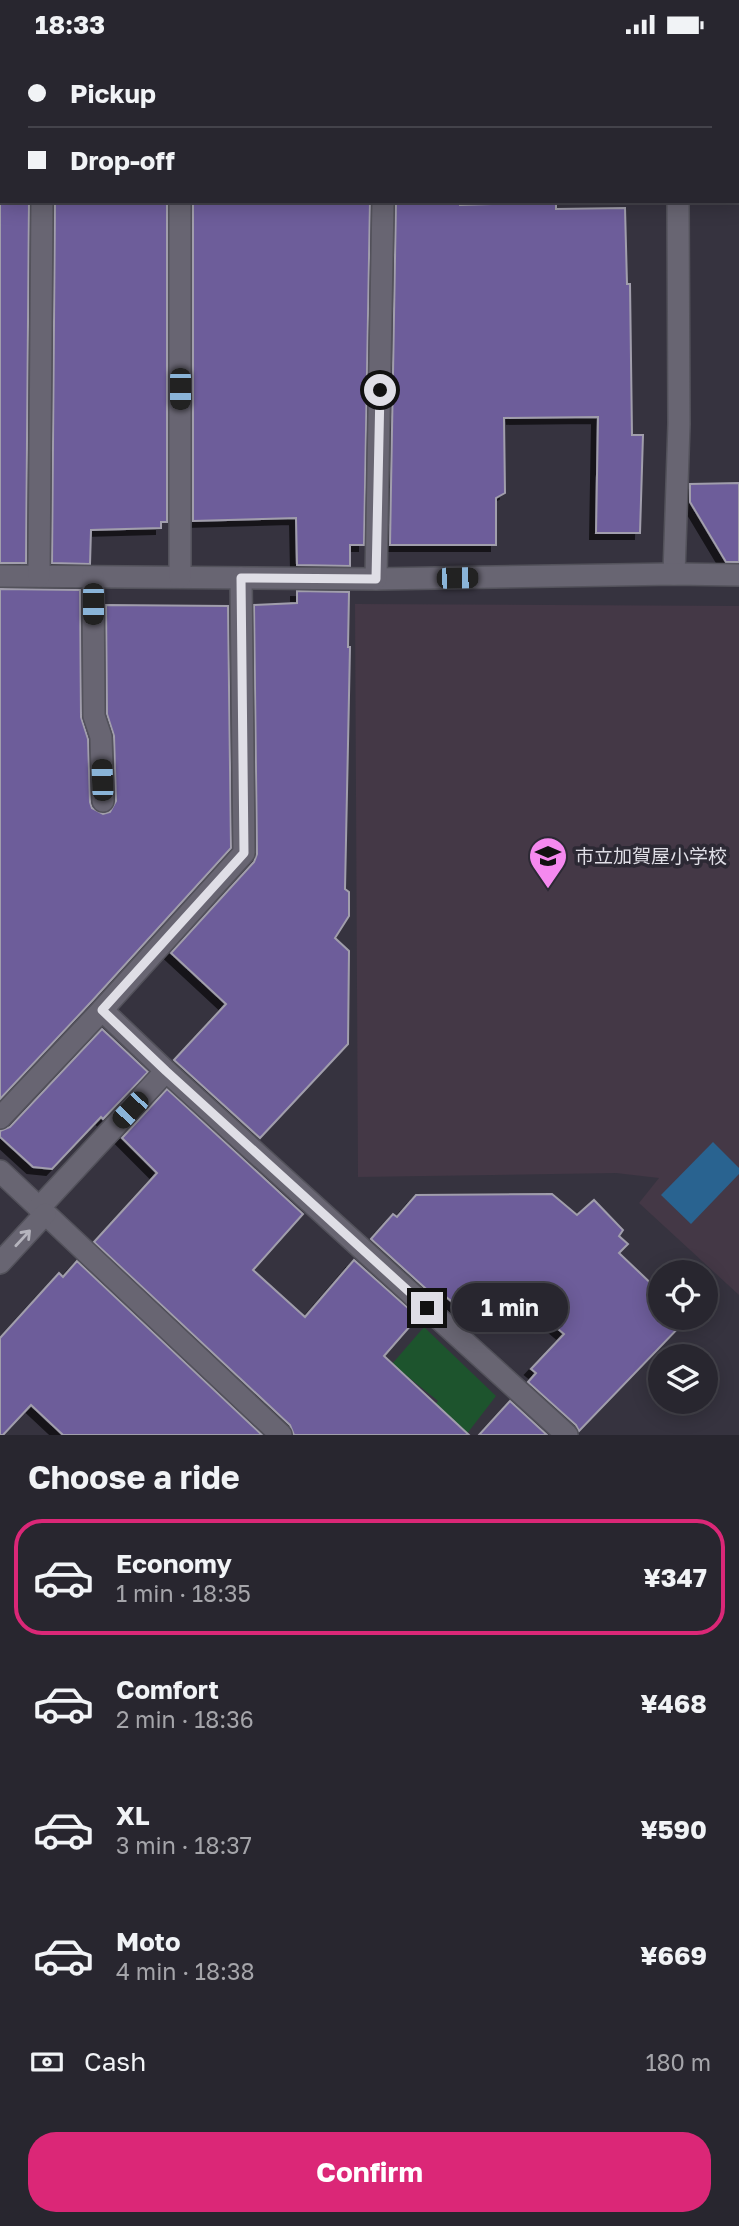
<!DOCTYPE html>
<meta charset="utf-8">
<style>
:root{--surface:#28262f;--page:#34323b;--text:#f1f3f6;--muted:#a5a5aa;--line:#44434b;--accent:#db2777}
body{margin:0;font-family:"Golos Text","Noto Sans JP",sans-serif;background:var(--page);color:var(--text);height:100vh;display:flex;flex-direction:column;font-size:26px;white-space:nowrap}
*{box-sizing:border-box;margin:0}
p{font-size:23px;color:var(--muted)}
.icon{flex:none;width:38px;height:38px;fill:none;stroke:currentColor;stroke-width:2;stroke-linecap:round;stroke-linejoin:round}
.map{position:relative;height:1386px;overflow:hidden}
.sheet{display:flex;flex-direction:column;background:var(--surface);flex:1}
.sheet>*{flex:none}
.top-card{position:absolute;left:0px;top:0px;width:740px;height:154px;box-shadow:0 4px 18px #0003,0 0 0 2px var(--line);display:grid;align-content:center;height:154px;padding:0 28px;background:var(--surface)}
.fabs{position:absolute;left:648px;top:1211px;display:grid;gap:14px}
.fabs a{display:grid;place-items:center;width:70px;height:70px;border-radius:50%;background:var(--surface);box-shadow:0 4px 18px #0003,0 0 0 2px var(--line);font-size:35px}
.end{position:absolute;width:32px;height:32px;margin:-16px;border:9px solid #dfdee6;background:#111;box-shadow:0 0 0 4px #111}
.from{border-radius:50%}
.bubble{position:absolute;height:49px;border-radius:24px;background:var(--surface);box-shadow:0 4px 18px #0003,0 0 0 2px var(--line);font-size:23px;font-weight:700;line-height:49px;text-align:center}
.car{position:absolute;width:21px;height:42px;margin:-21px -10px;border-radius:9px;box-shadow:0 0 5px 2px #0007;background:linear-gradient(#222 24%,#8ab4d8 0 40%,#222 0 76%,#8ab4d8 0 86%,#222 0)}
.top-card b{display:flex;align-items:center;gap:24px;height:66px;font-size:26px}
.top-card b+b{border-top:2px solid var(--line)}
.top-card i{width:18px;height:18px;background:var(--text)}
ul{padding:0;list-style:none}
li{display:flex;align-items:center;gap:21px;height:116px;margin:0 14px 10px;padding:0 14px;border:4px solid transparent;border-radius:28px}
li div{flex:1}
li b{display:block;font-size:26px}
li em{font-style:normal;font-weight:700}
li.current{border-color:var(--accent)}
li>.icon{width:63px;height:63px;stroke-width:1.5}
h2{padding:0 28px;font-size:32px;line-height:84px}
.pay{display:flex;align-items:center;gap:18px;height:77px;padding:0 28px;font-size:26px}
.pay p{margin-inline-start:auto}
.button{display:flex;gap:14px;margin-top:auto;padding:14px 28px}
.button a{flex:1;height:80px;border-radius:28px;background:var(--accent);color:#fff;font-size:28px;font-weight:700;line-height:80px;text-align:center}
.status{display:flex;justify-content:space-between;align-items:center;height:49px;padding:0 35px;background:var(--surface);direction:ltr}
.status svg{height:19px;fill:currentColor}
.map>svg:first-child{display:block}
.education{fill:#443846}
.green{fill:#1d542d}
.water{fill:#296390}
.building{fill:#6d5d9a;stroke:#a19eac;stroke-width:2;filter:url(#shadow)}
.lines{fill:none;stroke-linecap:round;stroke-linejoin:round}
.minor-casing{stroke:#53525b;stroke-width:24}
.minor{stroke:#686572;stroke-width:21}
.oneway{stroke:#b5b4bd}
.route{stroke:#dfdee6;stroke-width:9}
.labels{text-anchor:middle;stroke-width:7;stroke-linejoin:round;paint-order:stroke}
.poi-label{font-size:19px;fill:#dfdee6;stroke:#2c2934;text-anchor:start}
</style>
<div class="status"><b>18:33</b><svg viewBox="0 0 49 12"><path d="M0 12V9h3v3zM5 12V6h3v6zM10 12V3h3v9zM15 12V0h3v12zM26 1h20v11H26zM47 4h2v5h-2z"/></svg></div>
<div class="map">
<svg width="739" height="1386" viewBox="0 0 739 1386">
<defs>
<filter id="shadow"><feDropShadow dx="-6" dy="6" stdDeviation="0" flood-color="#0009"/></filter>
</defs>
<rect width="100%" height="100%" fill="#36333f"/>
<path class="education" d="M 355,555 L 739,557 L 739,1246 L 639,1154 L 659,1129 L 616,1124 L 358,1128 Z"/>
<path class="green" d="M 424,1278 L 496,1347 L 466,1386 L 420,1374 L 438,1352 L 392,1315 Z"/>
<path class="water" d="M 713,1093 L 739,1119 L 739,1125 L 691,1175 L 661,1146 Z"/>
<g class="building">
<path d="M 0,152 L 29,152 L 26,514 L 0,514 Z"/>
<path d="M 55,152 L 167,152 L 167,473 L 161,473 L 161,479 L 91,481 L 90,515 L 52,514 Z"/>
<path d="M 193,152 L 370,152 L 364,496 L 350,496 L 350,517 L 297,516 L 296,469 L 193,472 Z"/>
<path d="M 396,152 L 460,152 L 460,156 L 556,153 L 556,160 L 625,159 L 627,235 L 630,235 L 632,386 L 643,386 L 640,484 L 596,484 L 598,368 L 504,369 L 505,444 L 496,449 L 496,496 L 390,496 Z"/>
<path d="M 739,434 L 739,513 L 726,513 L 690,453 L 690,435 Z"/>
<path d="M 0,540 L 80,541 L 81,668 L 88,690 L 90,753 L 92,759 L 103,765 L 110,763 L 116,752 L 114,687 L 107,665 L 106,556 L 228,557 L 231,799 L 92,952 L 0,1050 Z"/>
<path d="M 297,542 L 349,543 L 348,598 L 350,598 L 345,840 L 349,843 L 349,867 L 335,889 L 349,902 L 348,995 L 260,1089 L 174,1011 L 226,955 L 171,904 L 254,813 L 257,805 L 254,556 L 297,554 Z"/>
<path d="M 102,980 L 148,1023 L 103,1070 L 101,1068 L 52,1120 L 33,1118 L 0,1088 L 0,1082 L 10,1078 Z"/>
<path d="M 167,1040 L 303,1165 L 253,1221 L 305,1268 L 354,1211 L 418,1268 L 384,1307 L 469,1386 L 294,1386 L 290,1376 L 94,1193 L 157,1124 L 122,1089 Z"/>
<path d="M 552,1145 L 577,1166 L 594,1151 L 623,1181 L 619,1187 L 628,1195 L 619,1204 L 660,1243 L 660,1269 L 687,1270 L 579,1382 L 576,1376 L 528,1333 L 536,1324 L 531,1320 L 564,1285 L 507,1237 L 476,1273 L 439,1242 L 435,1248 L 371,1190 L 393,1165 L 397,1168 L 416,1146 Z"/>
<path d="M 77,1212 L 262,1386 L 63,1386 L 31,1356 L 3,1386 L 0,1386 L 0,1289 L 59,1224 L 63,1228 Z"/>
<path d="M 510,1352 L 547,1386 L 479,1386 Z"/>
</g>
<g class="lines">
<defs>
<g id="minor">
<path d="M 677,0 L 677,2"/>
<path d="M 44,2 L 44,0"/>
<path d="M 188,2 L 188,0"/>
<path d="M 386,2 L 386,0"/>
<path d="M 674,525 L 679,375 L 678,152"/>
<path d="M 0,527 L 376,530 L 674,525 L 739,526"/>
<path d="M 39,527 L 42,152"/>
<path d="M 93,528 L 94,667 L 101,688 L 103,752"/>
<path d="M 180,528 L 180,152"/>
<path d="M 376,530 L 383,152"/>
<path d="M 102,961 L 166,1022 L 567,1386"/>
<path d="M 0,1069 L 102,961 L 244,804 L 241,529"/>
<path d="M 0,1122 L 281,1386"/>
<path d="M 39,1159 L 166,1022"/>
<path d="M 0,1214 L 45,1165"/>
</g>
</defs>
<use href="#minor" class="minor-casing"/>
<use href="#minor" class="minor"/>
</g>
<defs><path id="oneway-shaft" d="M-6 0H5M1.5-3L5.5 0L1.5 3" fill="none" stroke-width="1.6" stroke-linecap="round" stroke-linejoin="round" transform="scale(1.75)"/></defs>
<use class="oneway" href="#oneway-shaft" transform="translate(23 1189) rotate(-47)"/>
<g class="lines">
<path class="route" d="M 380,341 L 376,530 L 241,529 L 244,804 L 102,961 L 166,1022 L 427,1259"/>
</g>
<defs>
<symbol id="school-pin" viewBox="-11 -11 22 30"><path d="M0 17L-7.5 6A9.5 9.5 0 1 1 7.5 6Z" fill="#f589ef" stroke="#2c2934"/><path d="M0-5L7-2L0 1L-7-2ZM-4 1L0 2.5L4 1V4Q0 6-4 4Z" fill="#111"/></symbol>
</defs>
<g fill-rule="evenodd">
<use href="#school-pin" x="526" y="785" width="44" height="60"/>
</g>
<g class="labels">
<g class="poi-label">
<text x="575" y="814">市立加賀屋小学校</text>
</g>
</g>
</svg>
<div class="fabs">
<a><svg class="icon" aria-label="locate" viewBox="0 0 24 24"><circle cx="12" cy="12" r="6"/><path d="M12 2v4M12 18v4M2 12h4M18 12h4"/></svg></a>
<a><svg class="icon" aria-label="layers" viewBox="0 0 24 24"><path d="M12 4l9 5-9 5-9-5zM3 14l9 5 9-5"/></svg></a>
</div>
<i class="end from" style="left:380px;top:341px"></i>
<i class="end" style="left:427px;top:1259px"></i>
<div class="bubble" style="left:452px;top:1234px;width:116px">1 min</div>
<i class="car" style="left:180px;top:340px;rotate:180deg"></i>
<i class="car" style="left:457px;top:529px;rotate:89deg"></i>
<i class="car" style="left:93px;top:555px;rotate:180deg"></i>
<i class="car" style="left:102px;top:731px;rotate:358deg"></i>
<i class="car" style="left:130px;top:1061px;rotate:223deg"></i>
<div class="top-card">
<b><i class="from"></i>Pickup</b>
<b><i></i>Drop-off</b>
</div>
</div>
<section class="sheet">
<h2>Choose a ride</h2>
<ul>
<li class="current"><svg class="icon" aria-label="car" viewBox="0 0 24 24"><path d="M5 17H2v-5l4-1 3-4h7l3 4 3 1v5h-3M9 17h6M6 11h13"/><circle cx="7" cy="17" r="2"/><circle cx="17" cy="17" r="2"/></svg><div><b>Economy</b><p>1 min · 18:35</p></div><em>¥347</em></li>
<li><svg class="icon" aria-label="car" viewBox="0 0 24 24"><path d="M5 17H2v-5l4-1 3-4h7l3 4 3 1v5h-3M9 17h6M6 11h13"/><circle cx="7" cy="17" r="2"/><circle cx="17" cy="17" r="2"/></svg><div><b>Comfort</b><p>2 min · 18:36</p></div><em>¥468</em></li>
<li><svg class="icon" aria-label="car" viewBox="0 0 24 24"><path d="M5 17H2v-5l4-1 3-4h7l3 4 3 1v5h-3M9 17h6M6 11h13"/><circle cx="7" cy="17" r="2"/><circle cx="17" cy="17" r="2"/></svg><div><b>XL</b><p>3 min · 18:37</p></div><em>¥590</em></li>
<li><svg class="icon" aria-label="car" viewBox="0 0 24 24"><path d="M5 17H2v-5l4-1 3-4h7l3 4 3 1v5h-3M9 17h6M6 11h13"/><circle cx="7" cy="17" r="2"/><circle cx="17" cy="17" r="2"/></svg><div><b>Moto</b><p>4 min · 18:38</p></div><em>¥669</em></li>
</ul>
<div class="pay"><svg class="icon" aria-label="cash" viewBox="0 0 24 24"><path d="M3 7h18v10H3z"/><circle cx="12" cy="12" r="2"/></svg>Cash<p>180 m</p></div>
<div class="button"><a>Confirm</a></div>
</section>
